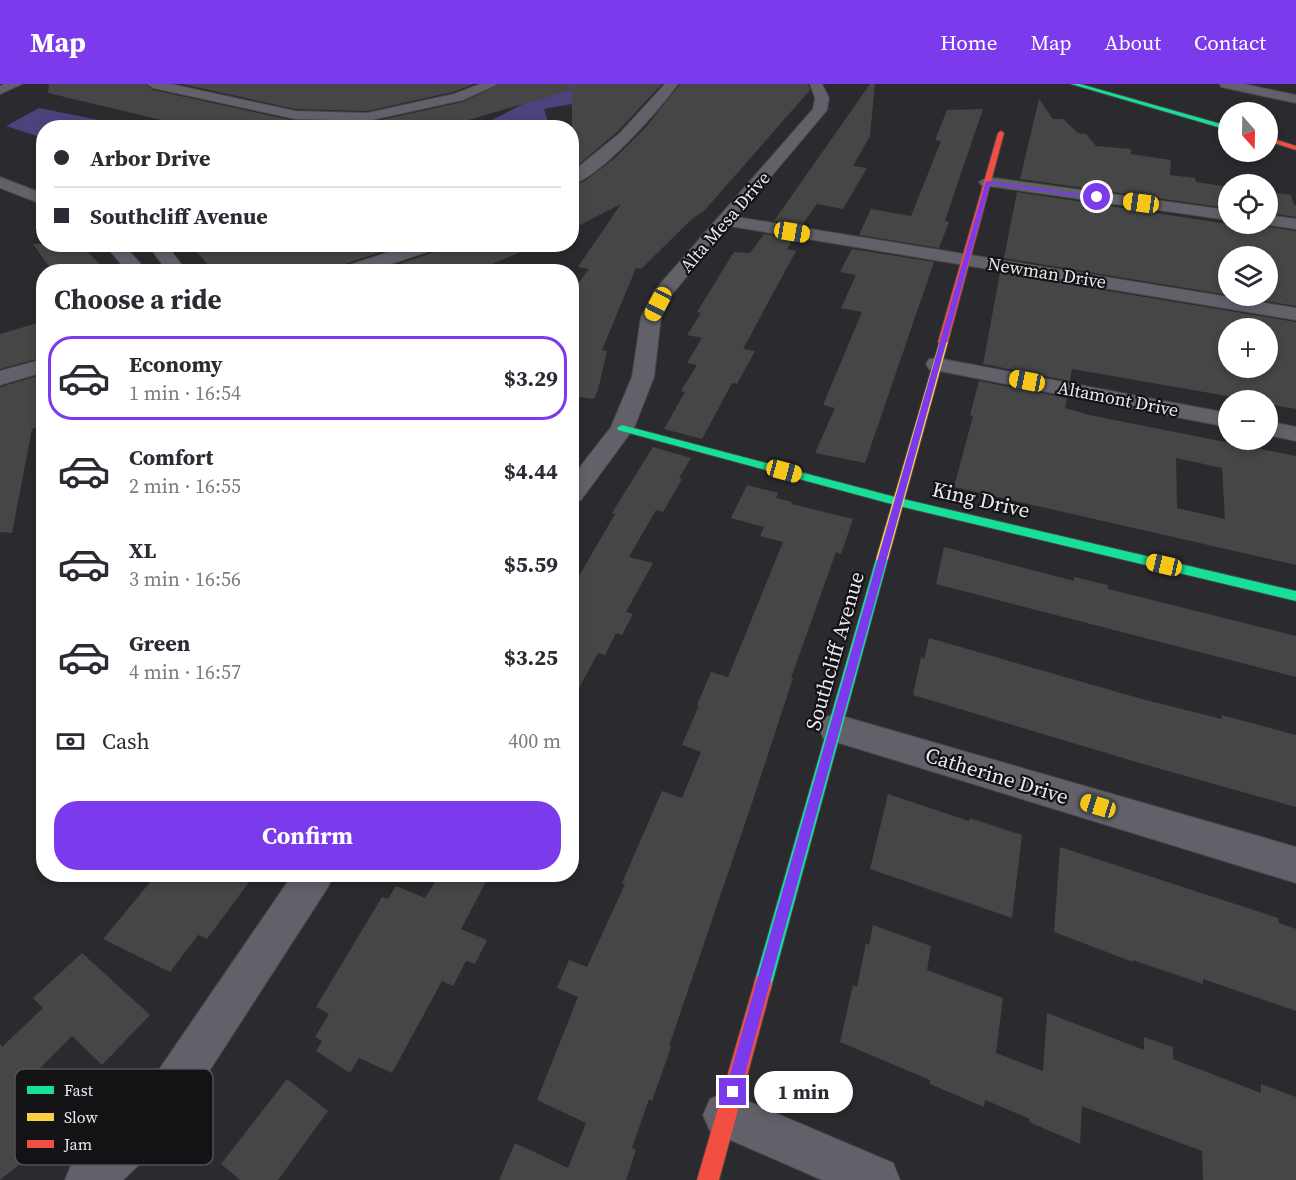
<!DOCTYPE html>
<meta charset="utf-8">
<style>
:root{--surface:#fff;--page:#f2f2f3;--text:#2b2b33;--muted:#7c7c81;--line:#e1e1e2;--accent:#7c3aed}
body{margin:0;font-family:"Source Serif 4",serif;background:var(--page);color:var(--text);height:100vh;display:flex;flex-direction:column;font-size:22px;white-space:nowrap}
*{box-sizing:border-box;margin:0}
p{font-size:20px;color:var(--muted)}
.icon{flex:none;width:33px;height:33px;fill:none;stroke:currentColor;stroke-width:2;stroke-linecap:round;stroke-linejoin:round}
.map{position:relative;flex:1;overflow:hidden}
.side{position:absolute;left:36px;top:180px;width:543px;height:618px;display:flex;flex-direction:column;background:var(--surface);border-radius:24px;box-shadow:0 3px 9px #0003}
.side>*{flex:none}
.banner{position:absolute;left:36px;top:36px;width:543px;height:132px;border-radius:24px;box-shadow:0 3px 9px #0003;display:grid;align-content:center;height:132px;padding:0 18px;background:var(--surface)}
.needle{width:39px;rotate:160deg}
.fabs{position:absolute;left:1218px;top:18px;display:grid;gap:12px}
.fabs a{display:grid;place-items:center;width:60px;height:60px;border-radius:50%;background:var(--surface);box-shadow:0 3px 9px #0003;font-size:30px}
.end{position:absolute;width:27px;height:27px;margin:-14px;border:8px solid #7c3aed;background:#fff;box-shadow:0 0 0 3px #fff}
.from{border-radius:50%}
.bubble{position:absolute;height:42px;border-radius:21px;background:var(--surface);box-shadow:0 3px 9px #0003;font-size:20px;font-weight:700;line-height:42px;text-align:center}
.car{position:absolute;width:18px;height:36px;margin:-18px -9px;border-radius:8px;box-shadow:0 0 4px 2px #0007;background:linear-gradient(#f5c518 24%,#345 0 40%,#f5c518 0 76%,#345 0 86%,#f5c518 0)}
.banner b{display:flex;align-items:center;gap:21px;height:57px;font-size:22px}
.banner b+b{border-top:2px solid var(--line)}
.banner i{width:15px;height:15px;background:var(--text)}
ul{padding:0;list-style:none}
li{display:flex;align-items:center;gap:18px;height:84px;margin:0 12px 9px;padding:0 6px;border:3px solid transparent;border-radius:24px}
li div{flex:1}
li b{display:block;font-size:22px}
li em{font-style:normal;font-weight:700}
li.active{border-color:var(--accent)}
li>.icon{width:54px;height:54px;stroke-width:1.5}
h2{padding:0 18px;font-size:27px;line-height:72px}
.pay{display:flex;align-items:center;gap:15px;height:66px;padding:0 18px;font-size:22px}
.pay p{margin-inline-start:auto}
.primary-button{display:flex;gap:12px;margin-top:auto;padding:12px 18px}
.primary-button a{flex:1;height:69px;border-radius:24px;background:var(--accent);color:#fff;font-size:24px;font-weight:700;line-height:69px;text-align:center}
header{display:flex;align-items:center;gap:36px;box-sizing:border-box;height:84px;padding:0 30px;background:var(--accent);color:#fff}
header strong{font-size:28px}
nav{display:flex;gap:33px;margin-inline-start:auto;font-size:21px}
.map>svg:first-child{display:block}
.forest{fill:#4e427d}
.building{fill:#464646;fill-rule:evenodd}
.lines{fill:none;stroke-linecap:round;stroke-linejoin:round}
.street-casing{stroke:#464648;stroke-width:2}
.fast-casing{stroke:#464648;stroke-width:2}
.slow-casing{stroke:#464648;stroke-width:2}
.jam-casing{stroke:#464648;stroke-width:2}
.street{fill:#62616a;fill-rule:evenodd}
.fast{fill:#16e098;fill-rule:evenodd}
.slow{fill:#ffcf43;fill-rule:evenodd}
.jam{fill:#f24e42;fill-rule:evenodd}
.route{fill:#7c3aed}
.labels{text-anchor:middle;stroke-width:4.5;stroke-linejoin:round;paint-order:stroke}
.far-street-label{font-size:18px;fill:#e9e9ed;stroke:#131215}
.street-label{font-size:21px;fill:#e9e9ed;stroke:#131215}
.key{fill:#131215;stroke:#535256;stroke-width:1.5}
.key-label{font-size:16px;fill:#e9e9ed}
</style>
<header>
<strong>Map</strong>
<nav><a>Home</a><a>Map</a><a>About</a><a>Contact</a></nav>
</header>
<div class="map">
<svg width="1296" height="1096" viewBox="0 0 1296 1096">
<rect width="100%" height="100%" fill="#2b2a2e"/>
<g class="forest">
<path d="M 562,0 L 598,0 L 583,18 L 544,25 L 550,43 L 490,43 L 484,40 Z"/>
<path d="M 39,24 L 134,43 L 44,44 L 43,54 L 6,42 Z"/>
</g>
<g class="building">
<path d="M 49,0 L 145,0 L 153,6 L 295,37 L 367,39 L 463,18 L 500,0 L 570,0 L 571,6 L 441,44 L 195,44 L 48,9 Z"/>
<path d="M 182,0 L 474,0 L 453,8 L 367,27 L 295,25 Z"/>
<path d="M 572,0 L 662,0 L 618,47 L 572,86 Z"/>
<path d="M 680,0 L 808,0 L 810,6 L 704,127 L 693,134 L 641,185 L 636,184 L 602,266 L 607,267 L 598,306 L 594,315 L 572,312 L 572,207 L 589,185 L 578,183 L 621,120 L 572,145 L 572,102 L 585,97 L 615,74 L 646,43 Z"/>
<path d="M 870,0 L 875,0 L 870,52 L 853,82 L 867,84 L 843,125 L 817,120 L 802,141 L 774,137 Z"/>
<path d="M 1039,15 L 1053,35 L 1063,35 L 1078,49 L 1086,50 L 1096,62 L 1131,65 L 1131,70 L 1171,76 L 1170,91 L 1195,94 L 1196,98 L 1228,103 L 1228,124 L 1020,95 Z"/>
<path d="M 983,25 L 956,104 L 945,137 L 949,138 L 939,164 L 859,151 L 871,125 L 911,132 L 941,57 L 935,56 L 947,26 Z"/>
<path d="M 1017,108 L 1228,140 L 1260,140 L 1262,142 L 1296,147 L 1296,222 L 1233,212 L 1268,212 L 1268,172 L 1228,172 L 1228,211 L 1004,174 Z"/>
<path d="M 1268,108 L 1291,111 L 1294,121 L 1296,121 L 1296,133 L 1268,129 Z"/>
<path d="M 764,150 L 793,155 L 787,165 L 796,167 L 743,265 L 755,267 L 737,300 L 732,299 L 702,355 L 664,345 L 685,308 L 681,307 L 697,281 L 687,279 L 702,254 L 687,251 L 701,229 L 697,228 L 734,168 L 750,169 Z"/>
<path d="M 33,160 L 79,160 L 100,180 L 74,188 L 53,188 Z"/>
<path d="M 190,160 L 404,160 L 339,182 L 336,188 L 214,188 Z"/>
<path d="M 444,160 L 537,160 L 537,161 L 473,188 L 376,188 L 440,166 Z"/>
<path d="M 852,165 L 934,178 L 865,379 L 815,369 L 835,324 L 823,321 L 862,228 L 841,224 L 856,191 L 840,188 Z"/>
<path d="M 1000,189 L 1296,238 L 1296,325 L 1268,320 L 1268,316 L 1250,316 L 1072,285 L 1070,297 L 983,280 ZM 1228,244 L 1268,244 L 1268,284 L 1228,284 Z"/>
<path d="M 44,237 L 44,273 L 0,285 L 0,250 Z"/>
<path d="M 44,290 L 44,341 L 32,345 L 12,449 L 0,448 L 0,303 Z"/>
<path d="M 979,297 L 1067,314 L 1065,324 L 1089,331 L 1296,372 L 1296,481 L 954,403 L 973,332 L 970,331 ZM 1176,374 L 1222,384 L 1225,435 L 1177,424 Z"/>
<path d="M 653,363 L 691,374 L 679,394 L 682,395 L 663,428 L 656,426 L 629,473 L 653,479 L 626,528 L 633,530 L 622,551 L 616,549 L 605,571 L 598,569 L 572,617 L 572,504 L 615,430 L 612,429 Z"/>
<path d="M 747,401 L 778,409 L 776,414 L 792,418 L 791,420 L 853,435 L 841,470 L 836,468 L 791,594 L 793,594 L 753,716 L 669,962 L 671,963 L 652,1017 L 649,1015 L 632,1064 L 636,1066 L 626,1096 L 499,1096 L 515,1059 L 568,1084 L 586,1039 L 537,1016 L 578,913 L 557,904 L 569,876 L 587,883 L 625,800 L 622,799 L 662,707 L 682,714 L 701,668 L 682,661 L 699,621 L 697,621 L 711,588 L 728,593 L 783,458 L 760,452 L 764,443 L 731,434 Z"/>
<path d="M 944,463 L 1074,497 L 1074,493 L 1108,501 L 1108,505 L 1296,552 L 1296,593 L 936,500 Z"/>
<path d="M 929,554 L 1142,615 L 1222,635 L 1221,631 L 1296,651 L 1296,723 L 1143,680 L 913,611 L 921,573 L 924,575 Z"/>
<path d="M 888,710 L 969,737 L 970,734 L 1022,751 L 1012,834 L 870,785 Z"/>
<path d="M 1060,763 L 1278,834 L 1279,839 L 1296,845 L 1296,927 L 1203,895 L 1203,900 L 1133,876 L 1133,878 L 1054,848 Z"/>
<path d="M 157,790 L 255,790 L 207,855 L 198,851 L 170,888 L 103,855 Z"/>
<path d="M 440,790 L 490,790 L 461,845 L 487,856 L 475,880 L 466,877 L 453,902 L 442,897 L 392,989 L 359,974 L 350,989 L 316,967 L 322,957 L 315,953 L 329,930 L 316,923 L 382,813 L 388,815 L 396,802 L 425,814 Z"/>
<path d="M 873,841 L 931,862 L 927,886 L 1003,914 L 996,969 L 1043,987 L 1047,929 L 1144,966 L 1144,953 L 1173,963 L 1173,975 L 1261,1009 L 1261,1000 L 1296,1013 L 1296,1096 L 1203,1096 L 1202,1067 L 1082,1022 L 1080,1060 L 1029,1038 L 1030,1035 L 985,1016 L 984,1023 L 930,1000 L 930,996 L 840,958 L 853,901 L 857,903 L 866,859 L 869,861 Z"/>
<path d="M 82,869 L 150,931 L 102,981 L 72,952 L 25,999 L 53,1044 L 24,1070 L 26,1075 L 0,1096 L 0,959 L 2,963 L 43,924 L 33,914 Z"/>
<path d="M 287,995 L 328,1027 L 278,1096 L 240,1096 L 221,1080 Z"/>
</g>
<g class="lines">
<defs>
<g id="street">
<path d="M 4,0 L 22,0 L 0,10 L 0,2 Z"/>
<path d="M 147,0 L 171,0 L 295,27 L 367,29 L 454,10 L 480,0 L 498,0 L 463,16 L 367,37 L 295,35 L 153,4 Z"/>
<path d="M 665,0 L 678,0 C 660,25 600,94 572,100 L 572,88 L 620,49 Z"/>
<path d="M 810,0 L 822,0 L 829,14 L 827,26 L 737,133 L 1296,224 L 1296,236 L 729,142 L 673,209 L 661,233 L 654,293 L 634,344 L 581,416 L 572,418 L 572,393 L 611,343 L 632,293 L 641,233 L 654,207 L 813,25 L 815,14 Z"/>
<path d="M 1220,0 L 1244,0 L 1296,11 L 1296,19 L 1221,3 Z"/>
<path d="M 0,93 L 44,110 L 44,121 L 0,104 Z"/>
<path d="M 987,93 L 1228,126 L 1228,136 L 981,101 L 979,98 Z"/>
<path d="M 1268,131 L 1296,135 L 1296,145 L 1262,140 L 1268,140 Z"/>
<path d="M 104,160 L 123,160 L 148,188 L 128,188 Z"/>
<path d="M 147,160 L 166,160 L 187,188 L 168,188 Z"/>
<path d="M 413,160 L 442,160 L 439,164 L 367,188 L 338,188 L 340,184 Z"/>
<path d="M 937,274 L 1228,329 L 1228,343 L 929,285 L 926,280 L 929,275 Z"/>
<path d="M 44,275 L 44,288 L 0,301 L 0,287 Z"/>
<path d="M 1268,337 L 1296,343 L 1296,357 L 1268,351 Z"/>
<path d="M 835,630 L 1296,763 L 1296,799 L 823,654 L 819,644 L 823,634 Z"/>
<path d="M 293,790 L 334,790 L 328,803 L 164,1057 L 123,1096 L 65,1096 L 72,1079 L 132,1025 Z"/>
<path d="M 726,1008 L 893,1079 L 900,1096 L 822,1096 L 710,1047 L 703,1031 L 710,1015 Z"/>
</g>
<g id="fast">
<path d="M 1071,0 L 1080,0 L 1228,42 L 1228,46 Z"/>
<path d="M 622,341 L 899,414 L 1296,507 L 1296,517 L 899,422 L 618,346 L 617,344 Z"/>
<path d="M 882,471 L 888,475 L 772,900 L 770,907 L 763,909 L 756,907 L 754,900 L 876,475 Z"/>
</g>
<path id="slow" d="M 940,256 L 948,258 L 888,475 L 882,479 L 876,475 Z"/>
<g id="jam">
<path d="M 1001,47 L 1004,49 L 948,258 L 940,260 L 938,258 L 998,49 Z"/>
<path d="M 1268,53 L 1296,62 L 1296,66 L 1268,57 Z"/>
<path d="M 763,891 L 770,893 L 772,900 L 719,1096 L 697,1096 L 754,900 L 756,893 Z"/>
</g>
</defs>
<use href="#street" class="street-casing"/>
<use href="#fast" class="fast-casing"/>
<use href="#slow" class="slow-casing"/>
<use href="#jam" class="jam-casing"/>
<use href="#street" class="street"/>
<use href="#fast" class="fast"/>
<use href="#slow" class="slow"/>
<use href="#jam" class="jam"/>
</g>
<path class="route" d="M 986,97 L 1100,113 L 1097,115 L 990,100 L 740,1008 L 738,1014 L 733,1016 L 728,1014 L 725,1008 Z"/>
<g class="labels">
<g class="far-street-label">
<text transform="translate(725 138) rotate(-49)" y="6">Alta Mesa Drive</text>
<text transform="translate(1047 189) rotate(9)" y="6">Newman Drive</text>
<text transform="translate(1118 315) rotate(11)" y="6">Altamont Drive</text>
</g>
<g class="street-label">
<text transform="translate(981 416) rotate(13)" y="7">King Drive</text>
<text transform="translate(835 567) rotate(-74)" y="7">Southcliff Avenue</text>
<text transform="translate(997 692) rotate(17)" y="7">Catherine Drive</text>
</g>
</g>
<rect x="15" y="985" width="198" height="96" rx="9" class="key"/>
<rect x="27" y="1002" width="27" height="8" fill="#16e098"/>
<rect x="27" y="1029" width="27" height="8" fill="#ffcf43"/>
<rect x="27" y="1056" width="27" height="8" fill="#f24e42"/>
<g class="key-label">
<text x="64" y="1012">Fast</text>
<text x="64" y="1039">Slow</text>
<text x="64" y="1066">Jam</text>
</g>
</svg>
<div class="fabs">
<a><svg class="needle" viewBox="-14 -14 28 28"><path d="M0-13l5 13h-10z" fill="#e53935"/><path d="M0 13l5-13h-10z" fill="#7c7c81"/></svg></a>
<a><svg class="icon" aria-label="locate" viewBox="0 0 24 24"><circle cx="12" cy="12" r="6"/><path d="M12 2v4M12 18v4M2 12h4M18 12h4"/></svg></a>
<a><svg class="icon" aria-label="layers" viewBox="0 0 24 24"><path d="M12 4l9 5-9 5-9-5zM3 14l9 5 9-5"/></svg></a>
<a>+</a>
<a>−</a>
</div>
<i class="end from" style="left:1097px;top:113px"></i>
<i class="end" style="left:733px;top:1008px"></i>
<div class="bubble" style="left:754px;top:987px;width:99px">1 min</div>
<i class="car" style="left:1141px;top:119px;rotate:278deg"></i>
<i class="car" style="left:792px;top:148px;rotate:99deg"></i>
<i class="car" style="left:658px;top:220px;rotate:208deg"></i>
<i class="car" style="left:1027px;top:297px;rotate:281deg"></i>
<i class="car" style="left:784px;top:387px;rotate:105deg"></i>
<i class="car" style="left:1164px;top:481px;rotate:283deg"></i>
<i class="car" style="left:1098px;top:722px;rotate:287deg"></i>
<div class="banner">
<b><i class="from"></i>Arbor Drive</b>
<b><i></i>Southcliff Avenue</b>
</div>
<section class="side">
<h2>Choose a ride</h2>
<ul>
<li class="active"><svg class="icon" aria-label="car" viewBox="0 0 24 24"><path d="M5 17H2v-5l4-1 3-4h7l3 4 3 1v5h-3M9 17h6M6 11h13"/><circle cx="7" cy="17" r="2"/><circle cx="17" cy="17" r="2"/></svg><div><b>Economy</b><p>1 min · 16:54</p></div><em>$3.29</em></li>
<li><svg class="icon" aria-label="car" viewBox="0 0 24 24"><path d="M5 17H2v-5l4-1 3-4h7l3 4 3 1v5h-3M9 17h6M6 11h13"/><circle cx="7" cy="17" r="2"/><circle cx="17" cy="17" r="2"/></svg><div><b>Comfort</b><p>2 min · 16:55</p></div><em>$4.44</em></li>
<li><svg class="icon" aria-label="car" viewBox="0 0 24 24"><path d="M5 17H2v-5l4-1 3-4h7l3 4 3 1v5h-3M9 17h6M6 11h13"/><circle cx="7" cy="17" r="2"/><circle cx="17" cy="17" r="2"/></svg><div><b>XL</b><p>3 min · 16:56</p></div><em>$5.59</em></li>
<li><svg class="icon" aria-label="car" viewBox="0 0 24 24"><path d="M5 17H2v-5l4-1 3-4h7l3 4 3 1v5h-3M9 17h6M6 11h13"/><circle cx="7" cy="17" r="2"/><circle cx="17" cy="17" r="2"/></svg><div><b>Green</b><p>4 min · 16:57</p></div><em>$3.25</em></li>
</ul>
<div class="pay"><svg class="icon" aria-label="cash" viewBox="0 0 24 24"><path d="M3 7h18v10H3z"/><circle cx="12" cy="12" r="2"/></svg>Cash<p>400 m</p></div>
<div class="primary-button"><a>Confirm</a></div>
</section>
</div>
